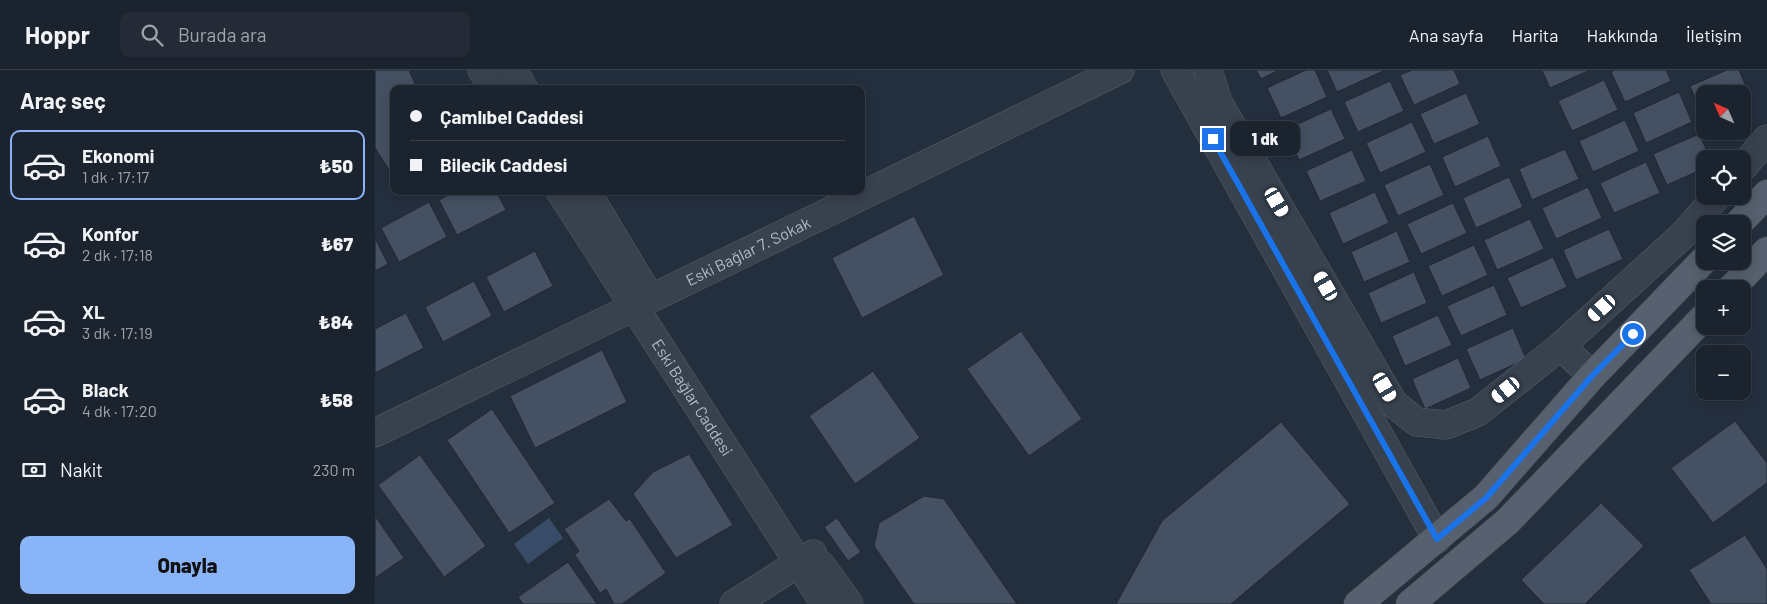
<!DOCTYPE html>
<html lang="tr">
<meta charset="utf-8">
<style>
:root{--surface:#1b232e;--page:#242b36;--text:#f1f3f6;--muted:#a0a4aa;--line:#39404a;--accent:#8ab4f8}
body{margin:0;font-family:Barlow,sans-serif;background:var(--page);color:var(--text);height:100vh;display:flex;flex-direction:column;font-size:19px;white-space:nowrap}
*{box-sizing:border-box;margin:0}
p{font-size:16px;color:var(--muted)}
.icon{flex:none;width:28px;height:28px;fill:none;stroke:currentColor;stroke-width:2;stroke-linecap:round;stroke-linejoin:round}
.map{position:relative;flex:1;overflow:hidden}
.panel{display:flex;flex-direction:column;background:var(--surface);width:375px}
.panel>*{flex:none}
.top-card{position:absolute;left:15px;top:15px;width:475px;height:110px;border-radius:10px;box-shadow:0 2px 12px #0003,0 0 0 1px var(--line);display:grid;align-content:center;height:110px;padding:0 20px;background:var(--surface)}
.needle{width:32px;rotate:315deg}
.controls{position:absolute;left:1321px;top:15px;display:grid;gap:10px}
.controls a{display:grid;place-items:center;width:55px;height:55px;border-radius:10px;background:var(--surface);box-shadow:0 2px 12px #0003,0 0 0 1px var(--line);font-size:25px}
.end{position:absolute;width:22px;height:22px;margin:-11px;border:6px solid #1a73e8;background:#fff;box-shadow:0 0 0 2px #fff}
.from{border-radius:50%}
.bubble{position:absolute;height:35px;border-radius:10px;background:var(--surface);box-shadow:0 2px 12px #0003,0 0 0 1px var(--line);font-size:16px;font-weight:800;line-height:35px;text-align:center}
.car{position:absolute;width:15px;height:30px;margin:-15px -8px;border-radius:6px;box-shadow:0 0 4px 1px #0007;background:linear-gradient(#fff 24%,#345 0 40%,#fff 0 76%,#345 0 86%,#fff 0)}
.top-card b{display:flex;align-items:center;gap:18px;height:48px;font-size:19px}
.top-card b+b{border-top:1px solid var(--line)}
.top-card i{width:12px;height:12px;background:var(--text)}
ul{padding:0;list-style:none}
li{display:flex;align-items:center;gap:15px;height:70px;margin:0 10px 8px;padding:0 10px;border:2px solid transparent;border-radius:10px}
li div{flex:1}
li b{display:block;font-size:19px}
li em{font-style:normal;font-weight:800}
li.current{border-color:var(--accent)}
li>.icon{width:45px;height:45px;stroke-width:1.5}
h2{padding:0 20px;font-size:22px;line-height:60px}
.pay{display:flex;align-items:center;gap:12px;height:55px;padding:0 20px;font-size:19px}
.pay p{margin-inline-start:auto}
.action{display:flex;gap:10px;margin-top:auto;padding:10px 20px}
.action a{flex:1;height:58px;border-radius:10px;background:var(--accent);color:#111;font-size:20px;font-weight:800;line-height:58px;text-align:center}
header{display:flex;align-items:center;gap:30px;box-sizing:border-box;height:70px;padding:0 25px;background:var(--surface);border-bottom:1px solid var(--line)}
header strong{font-size:24px}
nav{display:flex;gap:28px;margin-inline-start:auto;font-size:18px}
.search{width:350px;height:45px;background:var(--page);display:flex;align-items:center;gap:12px;box-sizing:border-box;padding:0 18px;border-radius:10px;color:var(--muted);font-size:19px}
main{display:flex;flex:1;min-height:0}
.map>svg:first-child{display:block}
.water{fill:#394c67}
.building{fill:#455162;stroke:#1f2835}
.lines{fill:none;stroke-linecap:round;stroke-linejoin:round}
.minor-casing{stroke:#565f6c;stroke-width:29}
.major-casing{stroke:#414a57;stroke-width:29}
.minor{stroke:#38414e;stroke-width:28}
.major{stroke:#56606e;stroke-width:28}
.route{stroke:#1a73e8;stroke-width:6}
.labels{text-anchor:middle;stroke-width:4;stroke-linejoin:round;paint-order:stroke}
.street-label{font-size:16px;fill:#b4bcc9;stroke:#1d2633}
</style>
<header>
<strong>Hoppr</strong>
<div class="search"><svg class="icon" aria-label="search" viewBox="0 0 24 24"><circle cx="10" cy="10" r="6"/><path d="M15 15l6 6"/></svg>Burada ara</div>
<nav><a>Ana sayfa</a><a>Harita</a><a>Hakkında</a><a>İletişim</a></nav>
</header>
<main>
<section class="panel">
<h2>Araç seç</h2>
<ul>
<li class="current"><svg class="icon" aria-label="car" viewBox="0 0 24 24"><path d="M5 17H2v-5l4-1 3-4h7l3 4 3 1v5h-3M9 17h6M6 11h13"/><circle cx="7" cy="17" r="2"/><circle cx="17" cy="17" r="2"/></svg><div><b>Ekonomi</b><p>1 dk · 17:17</p></div><em>₺50</em></li>
<li><svg class="icon" aria-label="car" viewBox="0 0 24 24"><path d="M5 17H2v-5l4-1 3-4h7l3 4 3 1v5h-3M9 17h6M6 11h13"/><circle cx="7" cy="17" r="2"/><circle cx="17" cy="17" r="2"/></svg><div><b>Konfor</b><p>2 dk · 17:18</p></div><em>₺67</em></li>
<li><svg class="icon" aria-label="car" viewBox="0 0 24 24"><path d="M5 17H2v-5l4-1 3-4h7l3 4 3 1v5h-3M9 17h6M6 11h13"/><circle cx="7" cy="17" r="2"/><circle cx="17" cy="17" r="2"/></svg><div><b>XL</b><p>3 dk · 17:19</p></div><em>₺84</em></li>
<li><svg class="icon" aria-label="car" viewBox="0 0 24 24"><path d="M5 17H2v-5l4-1 3-4h7l3 4 3 1v5h-3M9 17h6M6 11h13"/><circle cx="7" cy="17" r="2"/><circle cx="17" cy="17" r="2"/></svg><div><b>Black</b><p>4 dk · 17:20</p></div><em>₺58</em></li>
</ul>
<div class="pay"><svg class="icon" aria-label="cash" viewBox="0 0 24 24"><path d="M3 7h18v10H3z"/><circle cx="12" cy="12" r="2"/></svg>Nakit<p>230 m</p></div>
<div class="action"><a>Onayla</a></div>
</section>
<div class="map">
<svg width="1392" height="534" viewBox="0 0 1392 534">
<rect width="100%" height="100%" fill="#242f3e"/>
<path class="water" d="M 174,448 L 188,468 L 153,494 L 139,474 Z"/>
<g class="building">
<path d="M 0,0 L 34,0 L 42,19 L 19,19 L 19,107 L 0,78 Z"/>
<path d="M 881,0 L 904,0 L 886,9 Z"/>
<path d="M 931,0 L 940,0 L 952,27 L 906,48 L 892,18 Z"/>
<path d="M 952,0 L 1008,0 L 1008,1 L 962,22 Z"/>
<path d="M 1037,0 L 1079,0 L 1085,14 L 1039,35 L 1025,5 Z"/>
<path d="M 1167,0 L 1215,0 L 1175,18 Z"/>
<path d="M 1240,0 L 1291,0 L 1296,11 L 1250,32 L 1236,2 Z"/>
<path d="M 1352,0 L 1364,0 L 1375,26 L 1368,29 L 1368,24 L 1330,24 L 1329,47 L 1315,16 Z"/>
<path d="M 1229,10 L 1243,40 L 1197,61 L 1183,31 Z"/>
<path d="M 1015,11 L 1029,41 L 983,62 L 969,32 Z"/>
<path d="M 1304,22 L 1317,52 L 1271,73 L 1258,43 Z"/>
<path d="M 1091,23 L 1105,54 L 1059,74 L 1045,44 Z"/>
<path d="M 956,39 L 970,69 L 924,90 L 910,60 Z"/>
<path d="M 1250,50 L 1264,81 L 1218,102 L 1204,71 Z"/>
<path d="M 1037,52 L 1051,82 L 1005,103 L 991,73 Z"/>
<path d="M 1324,64 L 1336,89 L 1330,89 L 1330,98 L 1292,115 L 1278,84 Z"/>
<path d="M 1113,66 L 1126,96 L 1080,117 L 1067,87 Z"/>
<path d="M 1190,79 L 1204,109 L 1157,130 L 1144,99 Z"/>
<path d="M 977,80 L 991,111 L 945,131 L 931,101 Z"/>
<path d="M 1271,92 L 1285,123 L 1239,143 L 1225,113 Z"/>
<path d="M 1055,94 L 1069,125 L 1023,146 L 1009,115 Z"/>
<path d="M 1134,107 L 1148,137 L 1101,158 L 1088,128 Z"/>
<path d="M 1213,117 L 1227,148 L 1181,169 L 1167,138 Z"/>
<path d="M 81,121 L 121,121 L 131,140 L 82,165 L 64,130 Z"/>
<path d="M 1000,122 L 1014,153 L 968,174 L 954,143 Z"/>
<path d="M 54,132 L 72,167 L 24,192 L 6,158 Z"/>
<path d="M 1078,133 L 1092,163 L 1046,184 L 1032,154 Z"/>
<path d="M 539,146 L 569,205 L 487,248 L 457,188 Z"/>
<path d="M 1155,149 L 1169,179 L 1122,200 L 1109,170 Z"/>
<path d="M 1234,159 L 1248,189 L 1201,210 L 1188,180 Z"/>
<path d="M 1022,161 L 1035,192 L 989,212 L 976,182 Z"/>
<path d="M 0,168 L 13,194 L 0,201 Z"/>
<path d="M 1099,175 L 1113,205 L 1067,226 L 1053,196 Z"/>
<path d="M 160,181 L 178,216 L 129,242 L 111,207 Z"/>
<path d="M 1178,187 L 1192,217 L 1146,238 L 1132,208 Z"/>
<path d="M 1039,202 L 1052,233 L 1006,253 L 993,223 Z"/>
<path d="M 99,211 L 117,246 L 68,272 L 50,237 Z"/>
<path d="M 1119,215 L 1132,245 L 1086,266 L 1072,236 Z"/>
<path d="M 31,243 L 49,278 L 0,303 L 0,259 Z"/>
<path d="M 1063,245 L 1077,275 L 1030,296 L 1017,266 Z"/>
<path d="M 1138,258 L 1151,289 L 1105,310 L 1091,279 Z"/>
<path d="M 646,261 L 707,349 L 654,386 L 592,299 Z"/>
<path d="M 227,280 L 252,332 L 160,378 L 135,326 Z"/>
<path d="M 1083,288 L 1096,318 L 1050,339 L 1037,309 Z"/>
<path d="M 498,301 L 545,368 L 480,414 L 434,346 Z"/>
<path d="M 117,339 L 180,433 L 134,463 L 72,370 Z"/>
<path d="M 1360,351 L 1392,393 L 1392,413 L 1338,453 L 1296,398 Z"/>
<path d="M 906,352 L 975,434 L 856,534 L 741,534 L 787,451 Z"/>
<path d="M 314,384 L 358,455 L 301,488 L 258,424 L 278,402 Z"/>
<path d="M 45,385 L 111,476 L 69,507 L 3,415 Z"/>
<path d="M 549,426 L 569,429 L 642,534 L 539,534 L 499,476 L 504,453 Z"/>
<path d="M 234,429 L 251,451 L 255,449 L 291,503 L 247,534 L 239,534 L 231,519 L 225,523 L 200,485 L 204,481 L 189,459 Z"/>
<path d="M 1226,433 L 1269,476 L 1210,534 L 1169,534 L 1146,510 Z"/>
<path d="M 0,446 L 29,488 L 0,508 Z"/>
<path d="M 462,448 L 486,482 L 473,491 L 449,457 Z"/>
<path d="M 1370,465 L 1392,499 L 1392,534 L 1336,534 L 1314,500 Z"/>
<path d="M 193,492 L 222,534 L 148,534 L 143,527 Z"/>
</g>
<g class="lines">
<defs>
<g id="minor">
<path d="M 107,0 L 119,19"/>
<path d="M 138,0 L 149,19"/>
<path d="M 800,0 L 1062,469"/>
<path d="M 833,0 L 843,32 L 1019,334 L 1042,352 L 1071,355 L 1103,342 L 1186,276 L 1309,164 L 1342,126"/>
<path d="M 1368,97 L 1392,69"/>
<path id="s1" d="M 185,121 L 450,534"/>
<path d="M 211,121 L 268,216"/>
<path d="M 1186,276 L 1217,306"/>
<path id="s2" d="M 0,363 L 745,0"/>
<path d="M 446,495 L 474,534"/>
<path d="M 359,534 L 438,484"/>
</g>
<g id="major">
<path d="M 1363,154 L 1392,124"/>
<path d="M 1356,219 L 1392,181"/>
<path d="M 983,534 L 1111,427 L 1217,306 L 1330,189"/>
<path d="M 1035,534 L 1133,451 L 1330,246"/>
</g>
</defs>
<use href="#minor" class="minor-casing"/>
<use href="#major" class="major-casing"/>
<use href="#minor" class="minor"/>
<use href="#major" class="major"/>
</g>
<g class="lines">
<path class="route" d="M 838,69 L 1062,469 L 1111,428 L 1217,306 L 1258,264"/>
</g>
<g class="labels">
<g class="street-label">
<text dy="6" stroke="none"><textPath href="#s2" startOffset="415">Eski Bağlar 7. Sokak</textPath></text>
<text dy="6" stroke="none"><textPath href="#s1" startOffset="245">Eski Bağlar Caddesi</textPath></text>
</g>
</g>
</svg>
<div class="controls">
<a><svg class="needle" viewBox="-14 -14 28 28"><path d="M0-13l5 13h-10z" fill="#e53935"/><path d="M0 13l5-13h-10z" fill="#a0a4aa"/></svg></a>
<a><svg class="icon" aria-label="locate" viewBox="0 0 24 24"><circle cx="12" cy="12" r="6"/><path d="M12 2v4M12 18v4M2 12h4M18 12h4"/></svg></a>
<a><svg class="icon" aria-label="layers" viewBox="0 0 24 24"><path d="M12 4l9 5-9 5-9-5zM3 14l9 5 9-5"/></svg></a>
<a>+</a>
<a>−</a>
</div>
<i class="end from" style="left:1258px;top:264px"></i>
<i class="end" style="left:838px;top:69px"></i>
<div class="bubble" style="left:855px;top:51px;width:70px">1 dk</div>
<i class="car" style="left:902px;top:132px;rotate:150deg"></i>
<i class="car" style="left:951px;top:216px;rotate:330deg"></i>
<i class="car" style="left:1227px;top:238px;rotate:228deg"></i>
<i class="car" style="left:1010px;top:317px;rotate:150deg"></i>
<i class="car" style="left:1131px;top:320px;rotate:231deg"></i>
<div class="top-card">
<b><i class="from"></i>Çamlıbel Caddesi</b>
<b><i></i>Bilecik Caddesi</b>
</div>
</div>
</main>
